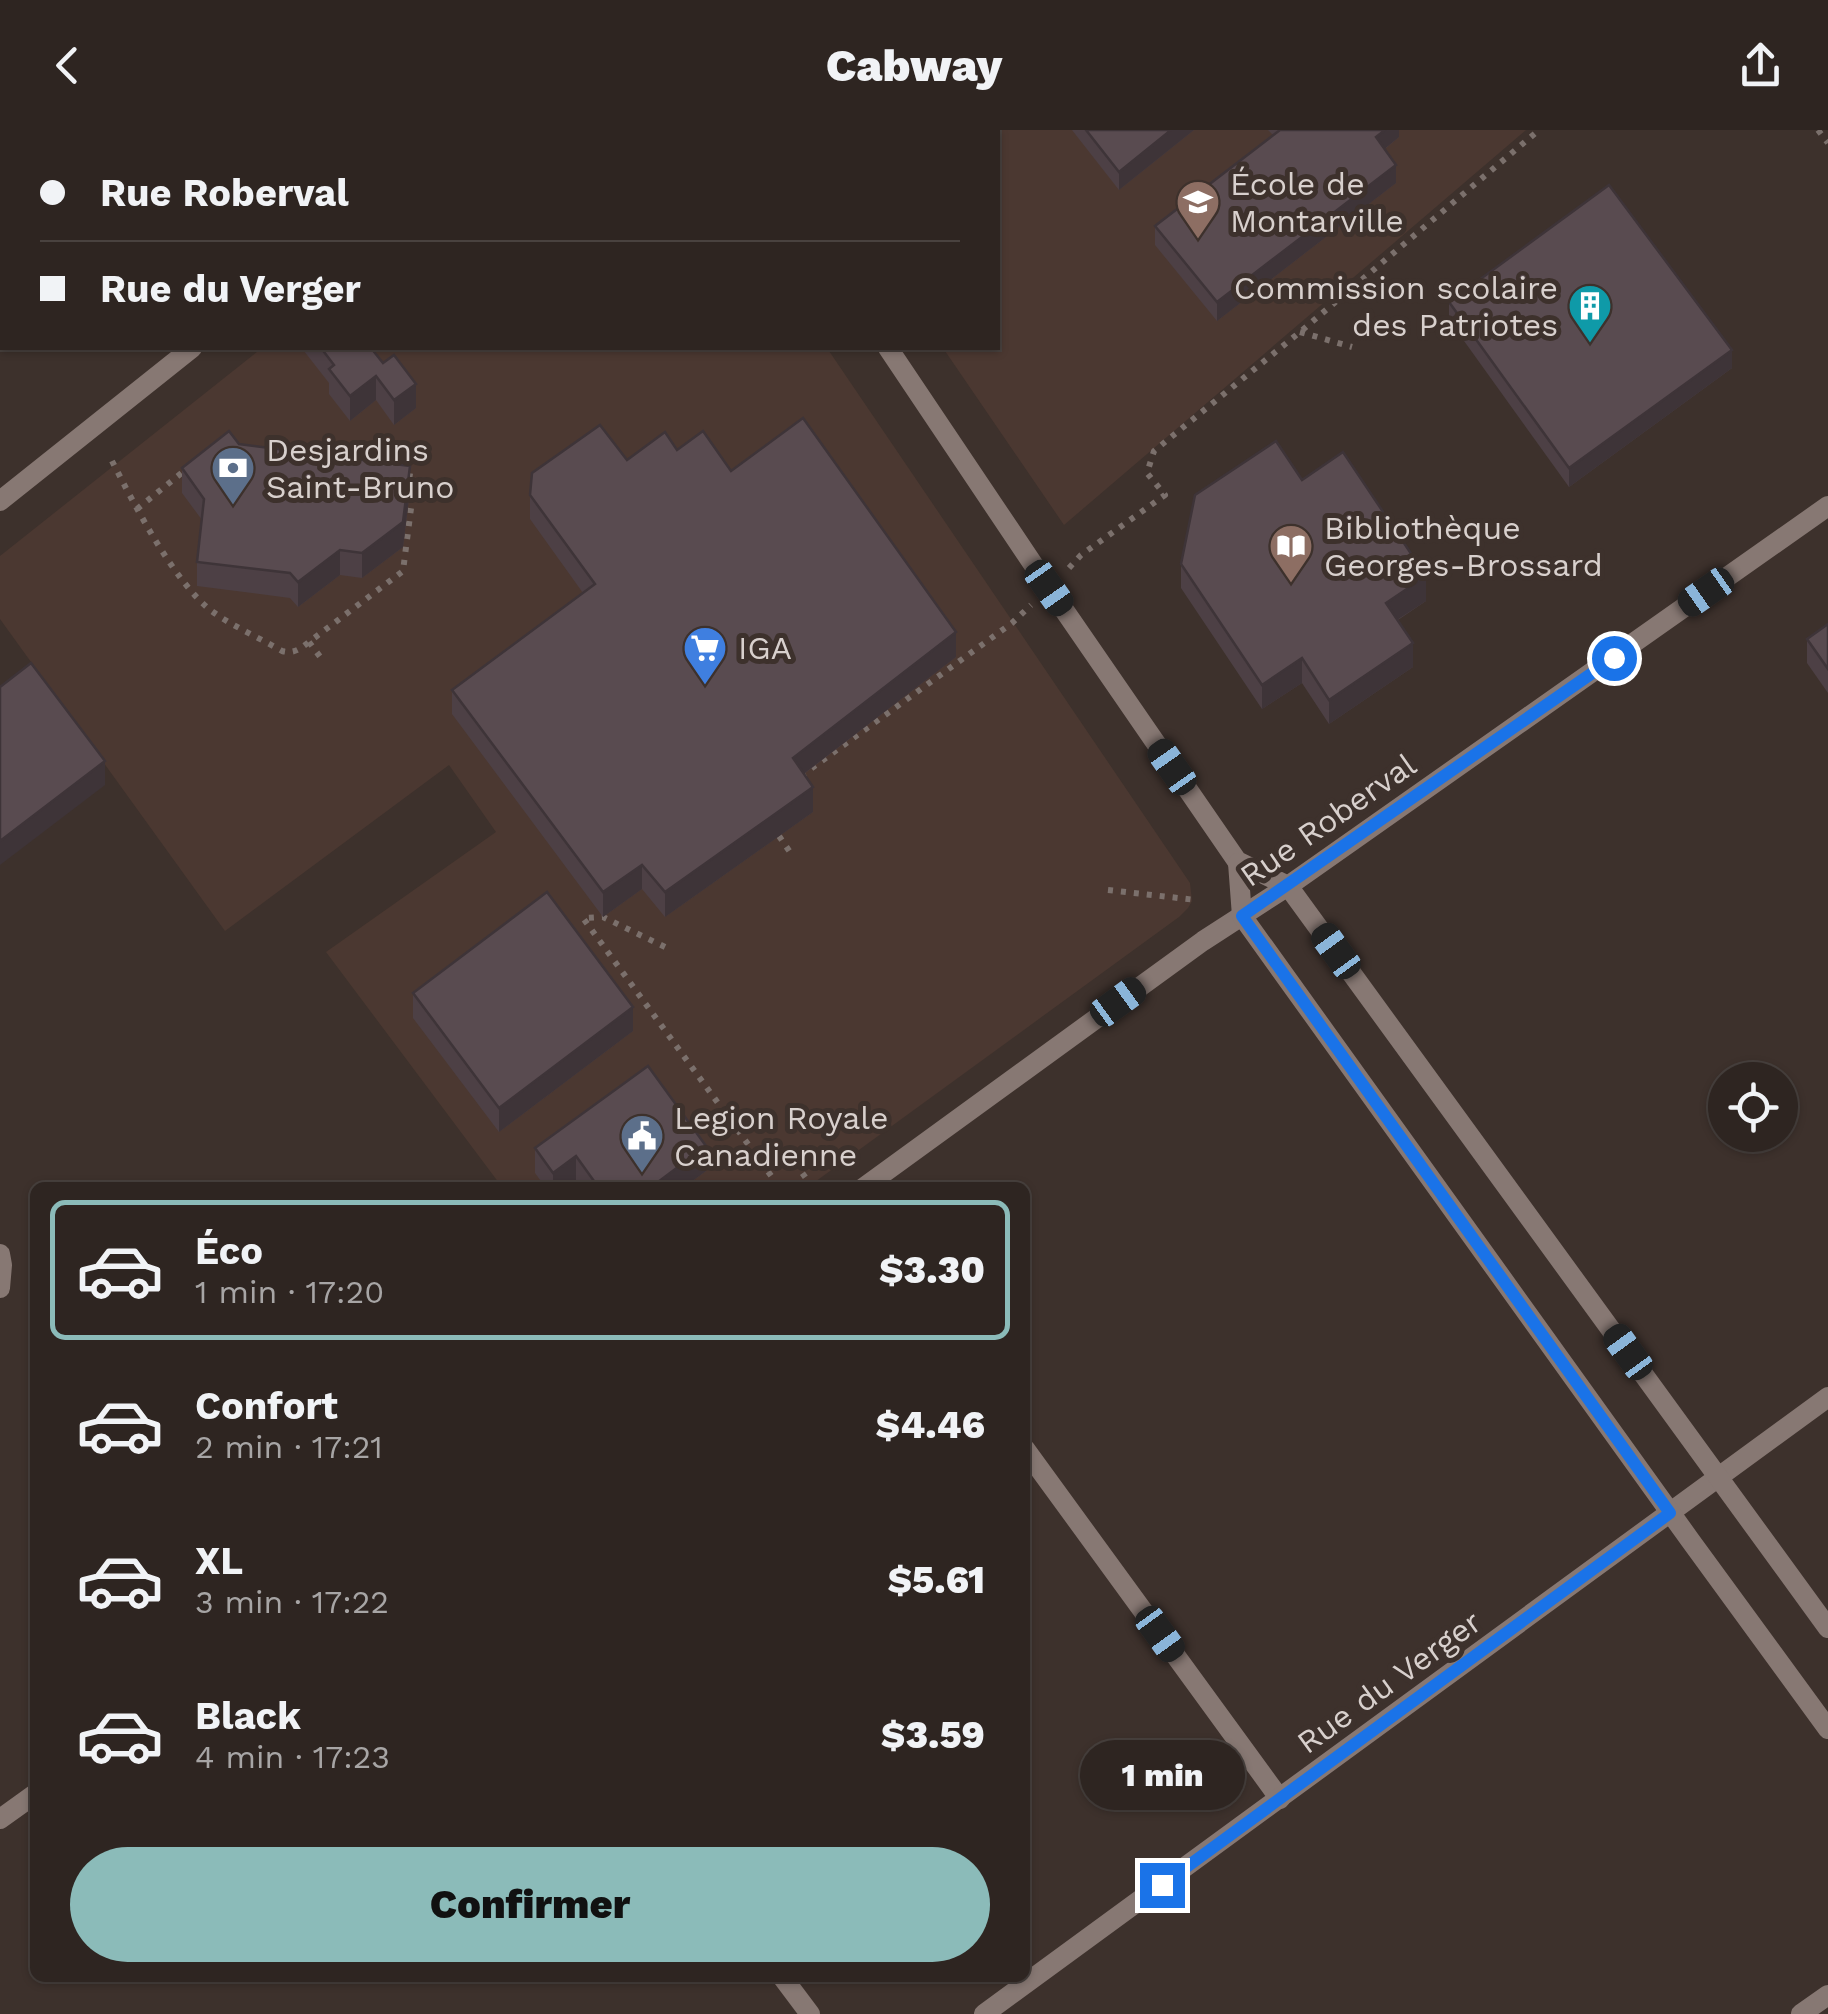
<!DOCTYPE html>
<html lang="fr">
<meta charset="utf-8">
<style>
:root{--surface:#2e2521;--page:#3a312e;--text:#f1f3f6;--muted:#a7a5a5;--line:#49423f;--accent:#8bbbb9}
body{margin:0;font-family:"Work Sans",sans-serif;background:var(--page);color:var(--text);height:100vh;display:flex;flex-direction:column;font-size:38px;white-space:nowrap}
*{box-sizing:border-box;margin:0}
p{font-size:32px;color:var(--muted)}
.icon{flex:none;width:55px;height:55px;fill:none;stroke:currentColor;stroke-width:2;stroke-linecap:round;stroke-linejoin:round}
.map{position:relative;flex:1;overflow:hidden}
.details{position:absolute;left:30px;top:1052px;width:1000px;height:800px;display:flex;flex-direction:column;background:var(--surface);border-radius:15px;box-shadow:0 2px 8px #0004,0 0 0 2px var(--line)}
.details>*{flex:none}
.guide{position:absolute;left:0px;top:0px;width:1000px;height:220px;box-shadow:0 2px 8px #0004,0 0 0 2px var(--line);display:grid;align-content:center;height:220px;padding:0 40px;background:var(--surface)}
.tools{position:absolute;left:1708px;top:932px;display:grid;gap:20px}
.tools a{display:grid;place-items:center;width:90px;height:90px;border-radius:50%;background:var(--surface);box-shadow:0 2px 8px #0004,0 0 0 2px var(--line);font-size:50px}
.end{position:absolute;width:45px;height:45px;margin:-22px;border:12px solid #1a73e8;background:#fff;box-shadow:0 0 0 5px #fff}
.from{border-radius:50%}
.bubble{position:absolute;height:70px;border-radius:35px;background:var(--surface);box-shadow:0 2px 8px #0004,0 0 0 2px var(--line);font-size:32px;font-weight:800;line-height:70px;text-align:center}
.car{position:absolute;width:30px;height:60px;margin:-30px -15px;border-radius:12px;box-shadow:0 0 8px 2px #0007;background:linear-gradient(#222 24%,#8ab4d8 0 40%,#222 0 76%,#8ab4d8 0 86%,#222 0)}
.guide b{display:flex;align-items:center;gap:35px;height:95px;font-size:38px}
.guide b+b{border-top:2px solid var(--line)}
.guide i{width:25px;height:25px;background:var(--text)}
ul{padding:18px 0 0;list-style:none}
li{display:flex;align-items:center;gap:30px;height:140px;margin:0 20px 15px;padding:0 20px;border:5px solid transparent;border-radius:15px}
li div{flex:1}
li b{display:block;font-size:38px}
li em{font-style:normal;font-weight:800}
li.active{border-color:var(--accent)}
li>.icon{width:90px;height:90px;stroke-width:1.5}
.cta{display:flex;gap:20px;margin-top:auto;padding:20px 40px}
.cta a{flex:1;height:115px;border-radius:60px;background:var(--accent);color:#111;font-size:40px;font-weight:800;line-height:115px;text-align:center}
header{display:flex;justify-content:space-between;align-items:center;height:130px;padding:0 40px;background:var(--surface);font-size:45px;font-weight:800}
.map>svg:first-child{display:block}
.built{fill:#4b3831}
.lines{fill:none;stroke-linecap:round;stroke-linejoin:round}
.path{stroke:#7b706c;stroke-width:6;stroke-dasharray:5 8;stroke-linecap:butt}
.service{stroke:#877873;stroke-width:14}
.minor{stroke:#877873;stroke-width:20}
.tertiary{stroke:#877873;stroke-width:20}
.wall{fill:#4d4045}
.shaded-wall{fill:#3e3438}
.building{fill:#594b50;stroke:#3e3438;stroke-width:2.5}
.route{stroke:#1a73e8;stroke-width:12}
.labels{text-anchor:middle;stroke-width:10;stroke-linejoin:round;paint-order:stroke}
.poi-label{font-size:32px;fill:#d8d0cd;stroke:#3d312c;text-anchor:start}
.street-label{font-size:32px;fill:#d8d0cd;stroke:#3d312c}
</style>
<header><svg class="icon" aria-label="back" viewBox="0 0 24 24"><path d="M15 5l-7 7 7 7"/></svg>Cabway<svg class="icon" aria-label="share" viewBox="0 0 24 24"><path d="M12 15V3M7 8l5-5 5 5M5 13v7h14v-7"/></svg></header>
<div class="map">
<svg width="1828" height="1884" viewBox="0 0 1828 1884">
<rect width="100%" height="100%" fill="#3d312c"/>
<g class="built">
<path d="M 795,0 L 1526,0 L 1064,395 L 943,218 L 998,218 L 998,2 L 797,2 Z"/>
<path d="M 262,218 L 827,218 L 1190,753 L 1192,771 L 1188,778 L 1179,787 L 808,1057 L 502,1057 L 326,822 L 496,702 L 449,635 L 225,801 L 0,489 L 0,426 Z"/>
</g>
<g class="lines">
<g class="path">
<path d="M 1818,0 L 1828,13"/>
<path d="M 1300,202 L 1352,217"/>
<path d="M 112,331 C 134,374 175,454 213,482 C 234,497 260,508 282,521 C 294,524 300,519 309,512 L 403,441 L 415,347 L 402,345"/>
<path d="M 137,379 L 189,337"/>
<path d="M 1069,438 L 1081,425 L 1165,365 L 1147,343 L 1154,321 L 1300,202 L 1539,0"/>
<path d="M 309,512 L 321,528"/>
<path d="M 801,646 L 1012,493 L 1031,475"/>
<path d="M 779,706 L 792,725"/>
<path d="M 1108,760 L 1196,770"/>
<path d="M 665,817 L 603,787 L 583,788 L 780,1058"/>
<path d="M 766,1039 L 788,1023 L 813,1058"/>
</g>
<g class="service">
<path d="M 220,0 L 222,2"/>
<path d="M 53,2 L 56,0"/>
<path d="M 0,45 L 2,43"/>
</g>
<g class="minor">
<path d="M 863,1058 L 1203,811 L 1288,756 L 1828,376"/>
<path d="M 0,1124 L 2,1135 L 0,1158"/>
<path d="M 1025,1319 L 1280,1669"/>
<path d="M 0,1689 L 35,1664"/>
<path d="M 783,1848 L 810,1884"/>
<path d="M 984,1884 L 1828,1267"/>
<path d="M 1801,1884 L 1828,1865"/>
</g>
<g class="tertiary">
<path d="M 738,0 L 740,2"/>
<path d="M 466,2 L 470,0"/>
<path d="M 888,218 L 1049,458 L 1237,731 L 1288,756 L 1828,1498"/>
<path d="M 0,371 L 192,218"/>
<path d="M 1238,733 L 1242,786 L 1690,1410 L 1828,1599"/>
</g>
</g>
<g class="wall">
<path d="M 1072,0 L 1194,0 L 1119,60 Z"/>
<path d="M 1268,0 L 1399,0 L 1399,7 L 1385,19 L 1396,53 L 1217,191 L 1155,115 L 1155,96 L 1273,5 Z"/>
<path d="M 1449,172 L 1732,238 L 1569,357 L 1449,190 Z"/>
<path d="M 304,218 L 371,218 L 416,278 L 394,295 L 376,270 L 350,291 L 329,264 L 329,253 L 304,221 Z"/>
<path d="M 239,314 L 410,360 L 403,417 L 362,448 L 340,445 L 298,477 L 290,468 L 197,456 L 197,432 L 202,390 L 182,363 L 182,338 Z"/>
<path d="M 677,320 L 731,341 L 956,527 L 804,644 L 813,682 L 665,787 L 642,759 L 603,787 L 452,584 L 452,560 L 583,463 L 530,389 L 530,365 L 627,330 Z"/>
<path d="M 1302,350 L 1426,471 L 1398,490 L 1413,537 L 1329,594 L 1302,553 L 1262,579 L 1181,458 L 1181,434 Z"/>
<path d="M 1828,494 L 1828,563 L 1807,533 L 1807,509 Z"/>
<path d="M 413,863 L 633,901 L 499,1002 L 413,888 Z"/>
<path d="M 535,1018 L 706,1041 L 683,1058 L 582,1058 L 576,1050 L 566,1058 L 546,1058 L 535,1043 Z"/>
</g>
<g class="shaded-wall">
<path d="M 1171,0 L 1194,0 L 1119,60 L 1119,42 Z"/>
<path d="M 1385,0 L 1399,0 L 1399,7 L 1376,26 L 1376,7 Z"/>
<path d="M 1396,35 L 1396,53 L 1217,191 L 1217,172 Z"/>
<path d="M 1732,220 L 1732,238 L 1569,357 L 1569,338 Z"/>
<path d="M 376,246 L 376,270 L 350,291 L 350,266 Z"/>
<path d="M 416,254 L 416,278 L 394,295 L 394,270 Z"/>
<path d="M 410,336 L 410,360 L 403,417 L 362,448 L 362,423 Z"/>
<path d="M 340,420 L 340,445 L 298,477 L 298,452 Z"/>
<path d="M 1426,446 L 1426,471 L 1386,497 L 1386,473 Z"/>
<path d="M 956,502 L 956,527 L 793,652 L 793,628 Z"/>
<path d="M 1413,513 L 1413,537 L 1329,594 L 1329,570 Z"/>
<path d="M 1302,528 L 1302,553 L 1262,579 L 1262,555 Z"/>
<path d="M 105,631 L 105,655 L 0,735 L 0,711 Z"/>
<path d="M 813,657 L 813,682 L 665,787 L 665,762 Z"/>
<path d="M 642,735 L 642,759 L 603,787 L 603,762 Z"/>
<path d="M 633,877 L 633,901 L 499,1002 L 499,978 Z"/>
<path d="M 706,1016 L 706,1041 L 683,1058 L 650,1058 Z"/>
<path d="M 576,1026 L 576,1050 L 566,1058 L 553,1058 L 553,1043 Z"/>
</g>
<g class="building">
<path d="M 539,0 L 664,0 L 660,2 L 536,2 Z"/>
<path d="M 1086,0 L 1171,0 L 1119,42 Z"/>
<path d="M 1280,0 L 1385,0 L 1376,7 L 1396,35 L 1217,172 L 1155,96 Z"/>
<path d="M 1609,55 L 1732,220 L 1569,338 L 1449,172 Z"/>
<path d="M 321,218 L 371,218 L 383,233 L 394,225 L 416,254 L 394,270 L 376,246 L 350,266 L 329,239 L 334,235 Z"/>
<path d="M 803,288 L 956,502 L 793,628 L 813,657 L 665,762 L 642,735 L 603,762 L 452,560 L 595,454 L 530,365 L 532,343 L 600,295 L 627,330 L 665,302 L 677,320 L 703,301 L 731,341 Z"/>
<path d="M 229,301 L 239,314 L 410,336 L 403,392 L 362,423 L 340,420 L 298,452 L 290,443 L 197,432 L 204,369 L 182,338 Z"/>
<path d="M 1276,311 L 1302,350 L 1343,322 L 1426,446 L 1386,473 L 1413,513 L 1329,570 L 1302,528 L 1262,555 L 1181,434 L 1195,365 Z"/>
<path d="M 1828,494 L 1828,539 L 1807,509 Z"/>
<path d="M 31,533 L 105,631 L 0,711 L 0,557 Z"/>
<path d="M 547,762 L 633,877 L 499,978 L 413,863 Z"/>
<path d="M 648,936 L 706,1016 L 650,1058 L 599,1058 L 576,1026 L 553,1043 L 535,1018 Z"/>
</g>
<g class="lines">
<path class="route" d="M 1162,1755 L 1670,1383 L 1242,786 L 1614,528"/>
</g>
<defs>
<symbol id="school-pin" viewBox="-11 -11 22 30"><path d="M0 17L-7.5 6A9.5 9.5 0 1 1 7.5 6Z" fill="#8d6e63" stroke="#3d312c"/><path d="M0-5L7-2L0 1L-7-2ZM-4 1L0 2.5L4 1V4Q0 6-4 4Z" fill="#fff"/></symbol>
<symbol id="building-pin" viewBox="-11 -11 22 30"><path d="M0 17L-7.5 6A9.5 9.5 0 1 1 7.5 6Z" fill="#0f9aa8" stroke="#3d312c"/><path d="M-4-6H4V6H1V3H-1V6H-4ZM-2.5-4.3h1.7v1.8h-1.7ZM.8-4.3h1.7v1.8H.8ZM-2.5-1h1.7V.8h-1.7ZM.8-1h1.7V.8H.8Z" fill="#fff"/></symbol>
<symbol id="bank-pin" viewBox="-11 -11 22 30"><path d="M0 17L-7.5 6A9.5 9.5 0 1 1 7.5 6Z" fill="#5c6f8a" stroke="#3d312c"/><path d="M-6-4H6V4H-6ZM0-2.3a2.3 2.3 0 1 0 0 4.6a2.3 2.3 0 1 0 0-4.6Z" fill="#fff"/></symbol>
<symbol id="library-pin" viewBox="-11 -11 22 30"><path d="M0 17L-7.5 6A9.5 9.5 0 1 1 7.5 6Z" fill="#8d6e63" stroke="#3d312c"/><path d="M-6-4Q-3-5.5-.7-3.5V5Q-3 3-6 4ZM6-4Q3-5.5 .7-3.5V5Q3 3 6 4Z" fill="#fff"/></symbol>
<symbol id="supermarket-pin" viewBox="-11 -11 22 30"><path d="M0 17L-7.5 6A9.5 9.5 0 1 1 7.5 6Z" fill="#3f7fe0" stroke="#3d312c"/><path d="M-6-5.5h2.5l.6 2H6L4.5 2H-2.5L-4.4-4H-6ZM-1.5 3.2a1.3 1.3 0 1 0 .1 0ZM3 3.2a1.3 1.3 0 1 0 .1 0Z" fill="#fff"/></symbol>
<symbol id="civic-pin" viewBox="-11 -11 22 30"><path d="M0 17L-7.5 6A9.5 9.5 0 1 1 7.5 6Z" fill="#5c6f8a" stroke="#3d312c"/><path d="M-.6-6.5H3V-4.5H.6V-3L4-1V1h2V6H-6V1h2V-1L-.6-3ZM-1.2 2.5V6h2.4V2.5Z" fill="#fff"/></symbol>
</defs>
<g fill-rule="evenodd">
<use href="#school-pin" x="1173" y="47" width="50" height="68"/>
<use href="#building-pin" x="1565" y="151" width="50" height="68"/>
<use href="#bank-pin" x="208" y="313" width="50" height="68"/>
<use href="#library-pin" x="1266" y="391" width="50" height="68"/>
<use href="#supermarket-pin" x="680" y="493" width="50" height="68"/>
<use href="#civic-pin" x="617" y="981" width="50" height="68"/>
</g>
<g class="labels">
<g class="poi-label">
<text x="1230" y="65">École de<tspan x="1230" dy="37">Montarville</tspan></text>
<text x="1558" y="169" text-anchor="end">Commission scolaire<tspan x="1558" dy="37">des Patriotes</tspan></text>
<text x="266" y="331">Desjardins<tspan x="266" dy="37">Saint-Bruno</tspan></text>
<text x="1324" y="409">Bibliothèque<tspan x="1324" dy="37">Georges-Brossard</tspan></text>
<text x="738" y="529">IGA</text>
<text x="674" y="999">Legion Royale<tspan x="674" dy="37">Canadienne</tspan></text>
</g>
<g class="street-label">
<text transform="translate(1328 690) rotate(-35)" y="11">Rue Roberval</text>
<text transform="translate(1389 1552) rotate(-36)" y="11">Rue du Verger</text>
</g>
</g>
</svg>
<div class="tools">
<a><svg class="icon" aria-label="locate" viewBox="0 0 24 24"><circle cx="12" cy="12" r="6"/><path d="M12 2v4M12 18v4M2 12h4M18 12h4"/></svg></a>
</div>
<i class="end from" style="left:1614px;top:528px"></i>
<i class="end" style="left:1162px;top:1755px"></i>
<div class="bubble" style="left:1080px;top:1610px;width:165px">1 min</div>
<i class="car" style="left:1049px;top:458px;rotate:145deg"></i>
<i class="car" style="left:1706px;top:462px;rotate:235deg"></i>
<i class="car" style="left:1172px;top:637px;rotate:325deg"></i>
<i class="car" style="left:1336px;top:821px;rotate:324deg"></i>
<i class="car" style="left:1118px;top:872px;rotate:54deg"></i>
<i class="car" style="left:1628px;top:1222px;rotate:324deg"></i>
<i class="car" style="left:1160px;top:1504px;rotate:144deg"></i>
<div class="guide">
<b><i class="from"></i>Rue Roberval</b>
<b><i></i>Rue du Verger</b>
</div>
<section class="details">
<ul>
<li class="active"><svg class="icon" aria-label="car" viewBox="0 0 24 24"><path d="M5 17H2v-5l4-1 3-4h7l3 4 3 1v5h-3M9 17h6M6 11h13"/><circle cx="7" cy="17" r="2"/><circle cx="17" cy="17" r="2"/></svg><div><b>Éco</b><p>1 min · 17:20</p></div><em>$3.30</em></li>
<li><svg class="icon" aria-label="car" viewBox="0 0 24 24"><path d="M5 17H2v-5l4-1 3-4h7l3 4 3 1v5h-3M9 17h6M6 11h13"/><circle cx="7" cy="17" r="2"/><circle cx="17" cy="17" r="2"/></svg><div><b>Confort</b><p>2 min · 17:21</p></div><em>$4.46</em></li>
<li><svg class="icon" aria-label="car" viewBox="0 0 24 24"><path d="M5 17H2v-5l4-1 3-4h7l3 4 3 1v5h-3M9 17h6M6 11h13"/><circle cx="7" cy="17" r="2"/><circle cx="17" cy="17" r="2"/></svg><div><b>XL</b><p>3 min · 17:22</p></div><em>$5.61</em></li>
<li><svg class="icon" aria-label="car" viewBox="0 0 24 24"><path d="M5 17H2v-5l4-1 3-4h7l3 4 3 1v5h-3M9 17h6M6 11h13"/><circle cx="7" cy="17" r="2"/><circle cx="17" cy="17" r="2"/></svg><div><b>Black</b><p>4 min · 17:23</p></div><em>$3.59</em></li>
</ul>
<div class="cta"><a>Confirmer</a></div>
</section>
</div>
